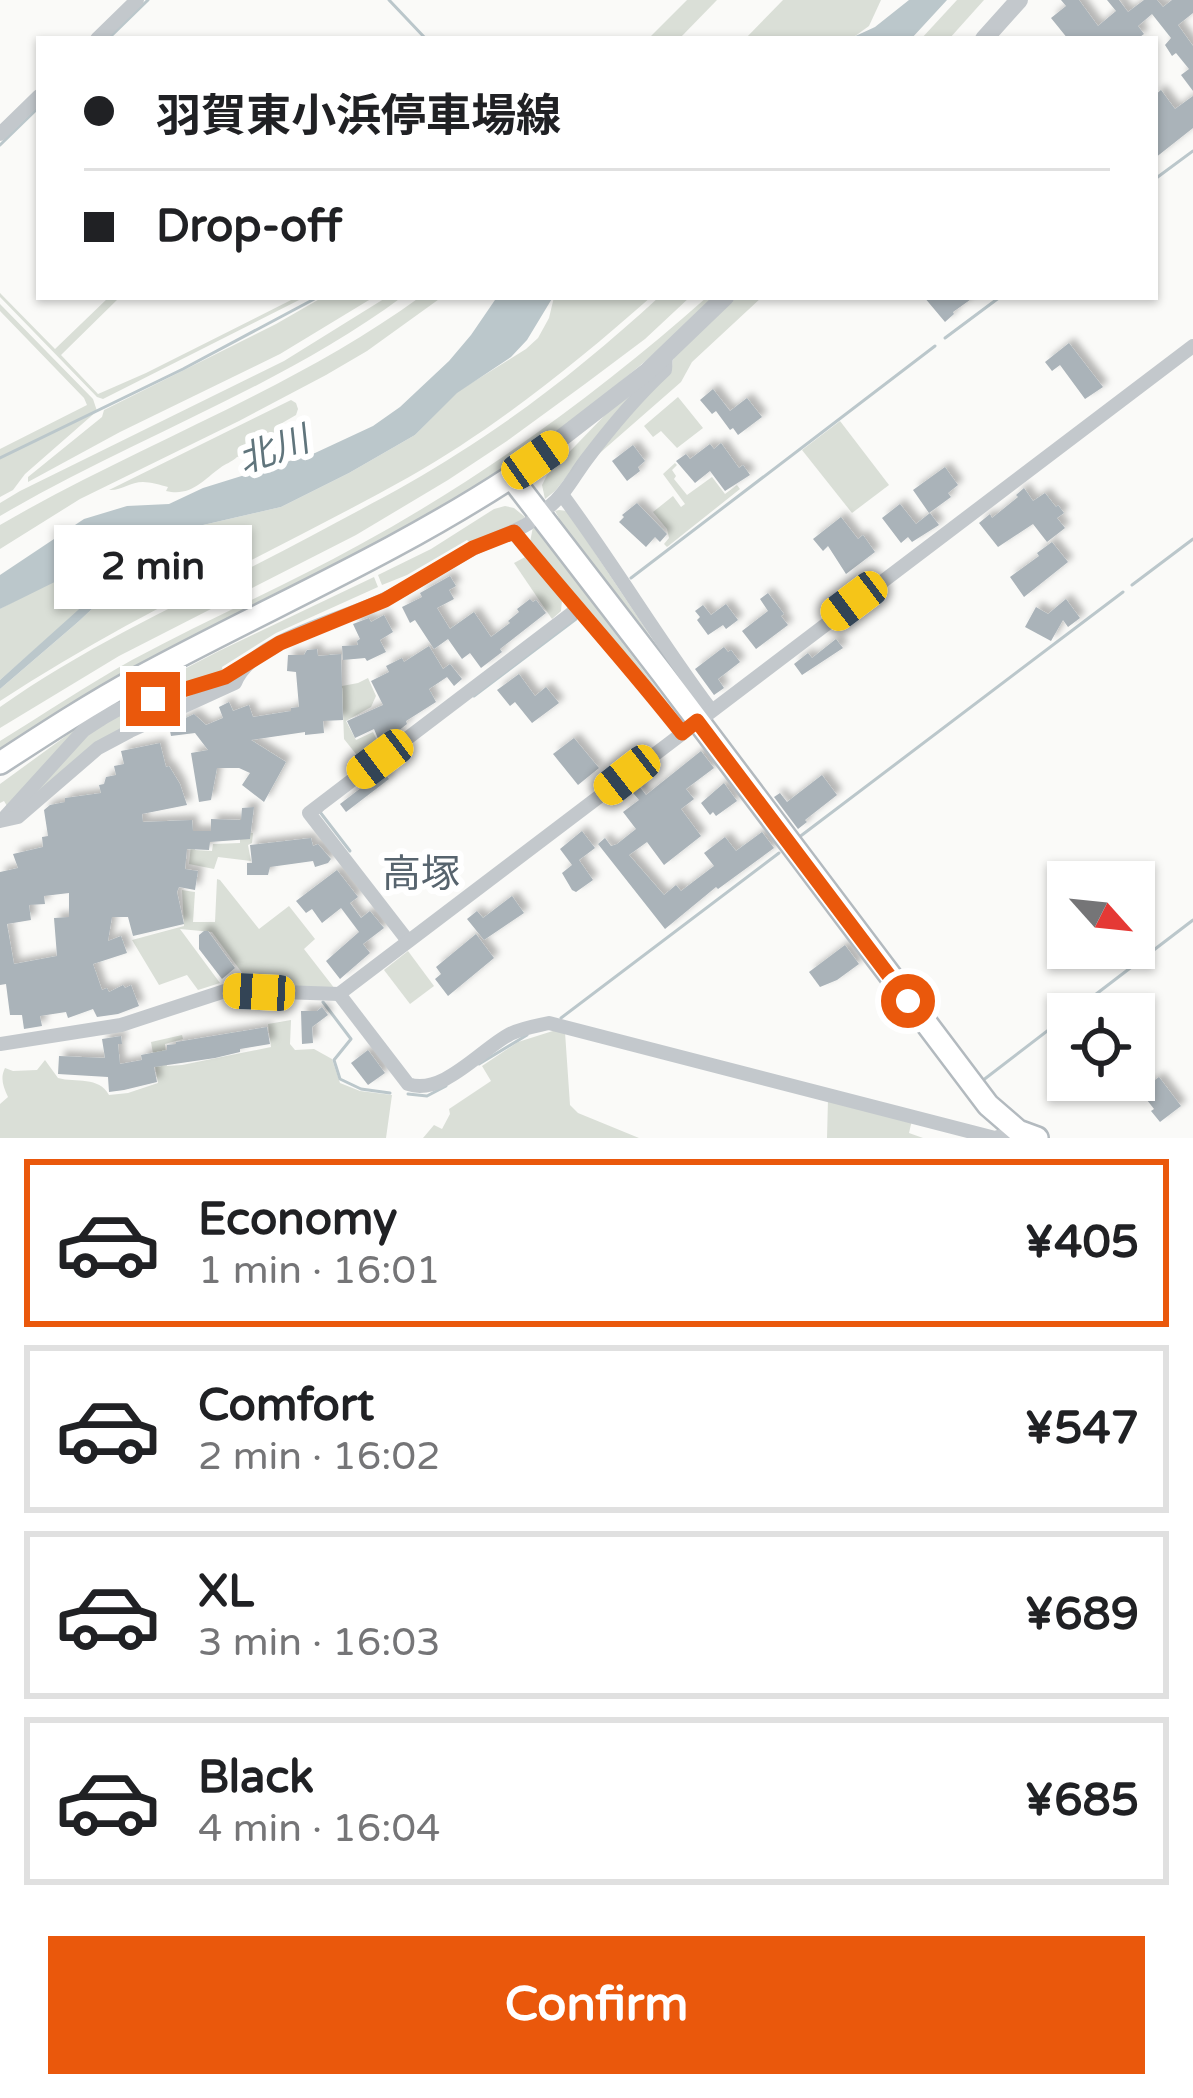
<!DOCTYPE html>
<meta charset="utf-8">
<style>
:root{--surface:#fff;--page:#f6f6f6;--text:#202124;--muted:#757577;--line:#e0e0e0;--accent:#ea580c}
body{margin:0;font-family:"Varela Round","Noto Sans JP",sans-serif;background:var(--page);color:var(--text);height:100vh;display:flex;flex-direction:column;font-size:45px;white-space:nowrap}
*{box-sizing:border-box;margin:0}
p{font-size:39px;color:var(--muted)}
.icon{flex:none;width:66px;height:66px;fill:none;stroke:currentColor;stroke-width:2;stroke-linecap:round;stroke-linejoin:round}
.map{position:relative;height:1138px;overflow:hidden}
.side{display:flex;flex-direction:column;background:var(--surface);flex:1}
.side>*{flex:none}
.guide{position:absolute;left:36px;top:36px;width:1122px;height:264px;border-radius:0px;box-shadow:0 3px 9px #0004;display:grid;align-content:center;height:264px;padding:0 48px;background:var(--surface)}
.needle{width:78px;rotate:117deg}
.controls{position:absolute;left:1047px;top:861px;display:grid;gap:24px}
.controls a{display:grid;place-items:center;width:108px;height:108px;border-radius:0px;background:var(--surface);box-shadow:0 3px 9px #0004;font-size:60px}
.end{position:absolute;width:54px;height:54px;margin:-27px;border:15px solid #ea580c;background:#fff;box-shadow:0 0 0 6px #fff}
.from{border-radius:50%}
.bubble{position:absolute;height:84px;border-radius:0px;background:var(--surface);box-shadow:0 3px 9px #0004;font-size:39px;font-weight:700;line-height:84px;text-align:center}
.car{position:absolute;width:36px;height:72px;margin:-36px -18px;border-radius:15px;box-shadow:0 0 9px 3px #0007;background:linear-gradient(#f5c518 24%,#345 0 40%,#f5c518 0 76%,#345 0 86%,#f5c518 0)}
.guide b{display:flex;align-items:center;gap:42px;height:114px;font-size:45px}
.guide b+b{border-top:3px solid var(--line)}
.guide i{width:30px;height:30px;background:var(--text)}
ul{padding:21px 0 0;list-style:none}
li{display:flex;align-items:center;gap:36px;height:168px;margin:0 24px 18px;padding:0 24px;border:6px solid var(--line);border-radius:0px}
li div{flex:1}
li b{display:block;font-size:45px}
li em{font-style:normal;font-weight:700}
li.selected{border-color:var(--accent)}
li>.icon{width:108px;height:108px;stroke-width:1.5}
.primary-button{display:flex;gap:24px;margin-top:auto;padding:24px 48px}
.primary-button a{flex:1;height:138px;border-radius:0px;background:var(--accent);color:#fff;font-size:48px;font-weight:700;line-height:138px;text-align:center}
.map>svg:first-child{display:block}
.green{fill:#dadfd7}
.water{fill:#bbc7cb}
.lines{fill:none;stroke-linecap:round;stroke-linejoin:round}
.stream{stroke:#bbc7cb;stroke-width:3}
.building{fill:#aab3b9;fill-rule:evenodd;filter:url(#shadow)}
.secondary-casing{stroke:#b3babf;stroke-width:26}
.minor{stroke:#c3c8cc;stroke-width:14}
.tertiary{stroke:#c3c8cc;stroke-width:18}
.secondary{stroke:#fff;stroke-width:21}
.route{stroke:#ea580c;stroke-width:15}
.labels{text-anchor:middle;stroke-width:12;stroke-linejoin:round;paint-order:stroke}
.water-label{font-size:36px;font-style:italic;fill:#60757c;stroke:#fff}
.quarter-label{font-size:39px;fill:#57646e;stroke:#fff}
</style>
<div class="map">
<svg width="1193" height="1138" viewBox="0 0 1193 1138">
<defs>
<filter id="shadow"><feDropShadow dx="5.5" dy="-5.5" stdDeviation="3" flood-color="#0004"/></filter>
</defs>
<rect width="100%" height="100%" fill="#fafaf8"/>
<g class="green">
<path d="M 687,0 L 717,0 L 679,39 L 648,39 Z"/>
<path d="M 783,0 L 881,0 L 869,26 L 851,39 L 745,39 Z"/>
<path d="M 957,0 L 984,0 L 949,39 L 921,39 Z"/>
<path d="M 0,293 L 55,349 L 109,297 L 120,297 L 61,355 L 98,394 L 146,373 L 297,297 L 305,297 L 103,399 L 97,397 L 0,297 Z"/>
<path d="M 323,297 L 374,297 L 280,354 L 120,432 L 28,482 L 28,477 L 102,417 L 104,410 L 276,324 Z"/>
<path d="M 387,297 L 402,297 C 279,388 131,439 0,516 L 0,503 L 20,491 L 284,361 Z"/>
<path d="M 420,297 L 442,297 L 367,351 L 326,375 L 239,421 L 80,499 L 0,549 L 0,525 C 137,445 291,391 420,297 Z"/>
<path d="M 554,297 L 651,297 C 576,363 497,427 409,477 C 273,553 130,615 0,701 L 0,689 L 78,622 L 159,546 L 165,537 L 177,531 L 281,507 L 349,473 L 415,435 L 457,392 L 526,349 L 538,338 L 549,318 Z"/>
<path d="M 659,297 L 690,297 L 645,339 L 585,384 L 507,441 L 448,480 L 356,535 L 119,656 L 0,728 L 0,707 C 97,638 209,591 313,535 C 361,509 411,484 457,454 C 529,409 596,355 659,297 Z"/>
<path d="M 707,297 L 719,297 C 634,374 545,444 450,507 L 0,754 L 0,741 C 44,714 87,685 132,660 C 206,620 285,586 359,545 C 484,477 601,391 707,297 Z"/>
<path d="M 732,297 L 762,297 L 692,362 L 681,382 L 593,459 L 650,390 L 671,372 L 674,354 Z"/>
<path d="M 0,304 L 93,399 L 97,411 L 25,474 L 13,490 L 0,497 L 0,449 L 87,405 L 84,398 L 0,311 Z"/>
<path d="M 642,384 L 555,491 L 545,499 L 542,485 L 547,475 L 607,413 Z"/>
<path d="M 678,397 L 703,428 L 677,448 L 661,431 L 653,437 L 644,426 Z"/>
<path d="M 291,400 L 296,403 L 298,409 L 296,415 L 277,426 L 278,437 L 254,453 L 237,457 C 232,462 225,464 220,468 C 203,480 191,497 166,491 L 168,487 C 161,485 150,482 143,482 C 130,482 121,491 109,490 Z"/>
<path d="M 840,421 L 889,485 L 852,513 L 802,450 Z"/>
<path d="M 675,463 L 677,465 L 672,470 L 676,476 L 674,479 L 687,495 L 712,477 L 725,494 L 737,485 L 740,489 L 667,547 L 664,544 L 669,538 L 667,529 L 653,512 L 673,496 L 681,507 L 685,504 L 663,474 Z"/>
<path d="M 505,506 L 514,508 L 525,517 L 515,524 L 469,542 L 467,540 L 407,575 L 382,585 L 378,575 L 431,549 L 494,509 Z"/>
<path d="M 559,510 L 567,511 L 675,673 L 558,527 L 559,518 L 555,511 Z"/>
<path d="M 533,527 L 544,539 L 680,719 L 530,542 Z"/>
<path d="M 157,539 L 150,548 L 0,680 L 0,609 C 50,581 102,558 157,539 Z"/>
<path d="M 527,556 L 562,600 L 561,611 L 552,619 L 514,563 Z"/>
<path d="M 374,577 L 378,587 L 276,633 L 222,667 L 223,672 L 113,706 L 219,651 Z"/>
<path d="M 368,678 L 376,696 L 371,707 L 346,721 L 356,740 L 373,732 L 379,744 L 391,738 L 394,742 L 364,764 L 344,739 L 342,686 L 358,683 Z"/>
<path d="M 225,682 L 127,725 L 95,744 L 17,812 L 88,733 L 116,716 Z"/>
<path d="M 81,725 L 7,806 L 4,801 L 0,803 L 0,784 Z"/>
<path d="M 240,832 L 253,833 L 252,843 L 248,845 L 251,861 L 218,857 L 214,869 L 189,864 L 191,845 L 195,846 L 195,850 L 212,851 L 213,844 L 240,843 Z"/>
<path d="M 217,879 L 220,880 L 259,929 L 289,906 L 315,939 L 304,949 L 335,989 L 251,985 L 212,932 L 180,929 L 220,983 L 198,990 L 187,975 L 159,985 L 132,940 L 184,926 L 182,890 L 195,892 L 193,922 L 215,922 Z"/>
<path d="M 408,951 L 434,986 L 410,1004 L 384,970 Z"/>
<path d="M 291,1020 L 290,1044 L 295,1050 L 314,1049 L 332,1059 L 340,1083 L 360,1091 L 392,1095 L 386,1138 L 0,1138 L 0,1104 L 8,1097 C 3,1086 0,1078 5,1068 L 13,1071 L 37,1070 L 45,1060 L 58,1078 C 76,1083 99,1076 109,1095 L 128,1093 L 158,1083 L 151,1042 L 182,1035 L 183,1039 L 165,1044 L 167,1066 L 182,1065 L 271,1047 L 268,1024 Z"/>
<path d="M 556,1030 L 565,1032 L 570,1105 L 578,1113 L 639,1138 L 423,1138 L 434,1125 L 442,1129 L 450,1114 L 449,1109 L 491,1081 L 482,1066 L 518,1042 Z"/>
<path d="M 828,1099 L 912,1120 L 909,1133 L 923,1138 L 827,1138 Z"/>
</g>
<g class="water">
<path d="M 909,0 L 947,0 L 911,39 L 849,39 L 875,27 Z"/>
<path d="M 497,297 L 553,297 L 527,340 L 511,357 L 457,393 L 415,435 L 349,473 L 281,507 L 177,531 L 165,537 L 159,546 L 78,622 L 0,689 L 0,680 L 155,541 L 81,569 L 0,609 L 0,575 L 84,519 L 127,506 L 169,504 L 203,488 L 315,453 L 373,426 L 400,407 L 449,361 L 471,335 Z"/>
</g>
<g class="lines">
<g class="stream">
<path d="M 389,0 L 426,39"/>
<path d="M 108,39 L 148,0"/>
<path d="M 0,145 L 39,107"/>
<path d="M 1155,179 L 1193,151"/>
<path d="M 945,338 L 1000,297"/>
<path d="M 0,458 L 183,369 L 318,297"/>
<path d="M 631,578 L 935,346"/>
<path d="M 1132,585 L 1193,539"/>
<path d="M 474,696 L 576,619"/>
<path d="M 322,810 L 320,812 L 350,851"/>
<path d="M 798,838 L 1123,592"/>
<path d="M 323,1002 L 351,1039 L 334,1060 L 340,1079 L 361,1089 L 390,1093"/>
<path d="M 1070,1014 L 1193,920"/>
<path d="M 561,1018 L 779,853"/>
<path d="M 479,1064 L 527,1035"/>
<path d="M 982,1081 L 1068,1015"/>
<path d="M 408,1094 L 427,1096 L 446,1086"/>
</g>
</g>
<g class="building">
<path d="M 1061,0 L 1079,0 L 1098,26 L 1116,11 L 1107,0 L 1119,0 L 1128,12 L 1144,0 L 1157,0 L 1163,7 L 1172,0 L 1193,0 L 1193,13 L 1178,25 L 1193,46 L 1193,91 L 1181,75 L 1189,69 L 1176,53 L 1172,56 L 1165,45 L 1171,38 L 1152,14 L 1138,26 L 1144,34 L 1137,39 L 1068,39 L 1051,18 L 1066,6 Z"/>
<path d="M 1161,90 L 1175,109 L 1193,96 L 1193,128 L 1155,158 L 1155,95 Z"/>
<path d="M 924,297 L 974,297 L 953,312 L 954,314 L 945,322 Z"/>
<path d="M 1069,343 L 1103,387 L 1085,399 L 1060,365 L 1052,371 L 1045,362 Z"/>
<path d="M 713,389 L 730,411 L 747,398 L 762,417 L 738,435 L 733,428 L 730,430 L 716,411 L 712,414 L 700,400 Z"/>
<path d="M 721,443 L 739,468 L 743,465 L 750,475 L 725,491 L 710,471 L 695,483 L 676,461 L 686,454 L 690,459 L 710,444 L 714,449 Z"/>
<path d="M 633,445 L 645,461 L 638,467 L 640,471 L 627,481 L 612,461 Z"/>
<path d="M 945,467 L 958,485 L 948,493 L 951,497 L 929,513 L 913,490 Z"/>
<path d="M 1024,488 L 1033,501 L 1045,493 L 1056,507 L 1058,505 L 1064,513 L 1057,518 L 1065,528 L 1047,542 L 1033,524 L 998,547 L 979,523 L 990,514 L 992,518 L 1018,497 L 1016,495 Z"/>
<path d="M 637,503 L 667,534 L 660,542 L 655,537 L 646,547 L 619,522 L 624,517 L 622,515 Z"/>
<path d="M 900,504 L 916,524 L 930,513 L 939,525 L 912,542 L 908,537 L 901,543 L 882,518 Z"/>
<path d="M 841,517 L 858,539 L 863,535 L 875,552 L 846,574 L 828,546 L 823,551 L 813,539 Z"/>
<path d="M 1052,542 L 1068,562 L 1024,597 L 1010,577 L 1039,556 L 1037,553 Z"/>
<path d="M 450,576 L 456,586 L 449,590 L 454,599 L 437,608 L 450,629 L 474,612 L 491,637 L 510,623 L 508,621 L 519,612 L 517,609 L 530,599 L 533,602 L 536,600 L 546,613 L 500,649 L 502,652 L 481,668 L 470,653 L 462,659 L 448,639 L 434,649 L 415,620 L 410,623 L 402,607 L 422,597 L 420,593 Z"/>
<path d="M 768,593 L 784,614 L 781,616 L 788,625 L 756,649 L 742,631 L 768,611 L 760,599 Z"/>
<path d="M 1066,599 L 1080,618 L 1068,627 L 1063,620 L 1051,641 L 1025,627 L 1036,607 L 1048,614 Z"/>
<path d="M 726,604 L 738,620 L 726,629 L 723,625 L 708,635 L 697,620 L 700,617 L 695,611 L 703,605 L 711,615 Z"/>
<path d="M 384,615 L 393,632 L 380,640 L 386,652 L 367,661 L 365,658 L 343,660 L 342,646 L 358,645 L 357,641 L 360,639 L 353,624 L 369,618 L 371,622 Z"/>
<path d="M 836,639 L 843,648 L 802,675 L 794,664 L 808,653 L 812,658 Z"/>
<path d="M 429,646 L 443,669 L 450,664 L 462,679 L 454,686 L 447,677 L 429,689 L 436,702 L 406,721 L 407,724 L 393,735 L 379,741 L 374,729 L 355,738 L 347,721 L 383,705 L 371,681 L 389,672 L 386,666 L 402,658 L 404,662 Z"/>
<path d="M 724,647 L 728,652 L 731,650 L 740,662 L 718,679 L 724,688 L 714,695 L 695,669 Z"/>
<path d="M 317,649 L 318,656 L 341,654 L 343,720 L 323,721 L 324,733 L 305,735 L 305,732 L 251,740 L 286,762 L 264,802 L 242,785 L 250,773 L 239,768 L 217,768 L 211,800 L 199,802 L 191,753 L 208,750 L 195,733 L 171,736 L 169,726 L 194,714 L 206,725 L 223,718 L 219,707 L 229,702 L 233,711 L 249,705 L 253,717 L 291,711 L 291,708 L 299,707 L 296,672 L 287,671 L 288,655 L 304,655 L 307,650 Z"/>
<path d="M 519,674 L 535,696 L 546,687 L 559,703 L 532,723 L 515,702 L 510,706 L 497,690 Z"/>
<path d="M 574,738 L 599,768 L 578,785 L 553,754 Z"/>
<path d="M 160,743 L 166,767 L 169,766 L 180,784 L 187,805 L 142,814 L 143,822 L 192,820 L 193,831 L 211,831 L 211,819 L 241,820 L 242,808 L 254,807 L 250,839 L 210,842 L 209,850 L 187,849 L 185,869 L 198,871 L 195,890 L 179,887 L 177,892 L 184,924 L 133,936 L 128,917 L 112,917 L 108,941 L 121,936 L 127,953 L 93,964 L 102,990 L 107,988 L 109,992 L 123,985 L 125,988 L 131,985 L 139,1006 L 118,1014 L 97,1017 L 93,1009 L 68,1018 L 66,1012 L 40,1016 L 42,1026 L 24,1029 L 22,1015 L 10,1015 L 6,984 L 0,985 L 0,872 L 18,868 L 13,854 L 43,847 L 42,837 L 48,836 L 44,810 L 50,805 L 65,802 L 65,798 L 101,793 L 99,785 L 104,784 L 106,777 L 116,775 L 114,766 L 124,764 L 121,751 ZM 69,893 L 69,917 L 54,918 L 57,956 L 14,964 L 7,924 L 31,920 L 29,905 L 45,904 L 44,896 Z"/>
<path d="M 701,751 L 714,768 L 686,789 L 694,799 L 681,809 L 701,836 L 664,865 L 647,842 L 629,855 L 664,895 L 676,885 L 681,891 L 714,866 L 704,853 L 725,837 L 736,851 L 762,832 L 774,848 L 718,889 L 716,887 L 665,929 L 598,844 L 605,838 L 611,846 L 617,844 L 636,829 L 623,812 L 639,800 L 629,788 L 636,782 L 646,795 Z"/>
<path d="M 383,771 L 389,779 L 346,812 L 340,804 Z"/>
<path d="M 822,775 L 837,795 L 805,820 L 807,822 L 798,829 L 774,797 L 780,793 L 787,802 Z"/>
<path d="M 724,783 L 737,801 L 716,816 L 713,812 L 710,815 L 701,803 Z"/>
<path d="M 582,831 L 595,848 L 579,860 L 593,880 L 576,892 L 572,890 L 562,873 L 572,865 L 560,849 Z"/>
<path d="M 311,838 L 313,846 L 318,844 L 331,859 L 328,863 L 315,867 L 313,861 L 270,867 L 268,875 L 247,875 L 247,863 L 252,863 L 250,845 Z"/>
<path d="M 337,870 L 358,897 L 350,903 L 361,918 L 370,911 L 384,928 L 363,944 L 370,953 L 340,979 L 326,961 L 359,932 L 341,908 L 322,923 L 312,909 L 306,913 L 296,901 Z"/>
<path d="M 512,896 L 524,913 L 484,940 L 467,919 L 477,911 L 483,918 Z"/>
<path d="M 204,931 L 208,931 L 235,968 L 222,979 L 199,949 L 199,935 Z"/>
<path d="M 476,934 L 494,958 L 448,996 L 435,979 L 441,974 L 436,967 Z"/>
<path d="M 845,945 L 859,964 L 837,980 L 820,987 L 809,972 Z"/>
<path d="M 322,1007 L 328,1015 L 312,1027 L 313,1043 L 302,1044 L 301,1011 L 317,1011 Z"/>
<path d="M 267,1027 L 270,1044 L 240,1049 L 240,1052 L 215,1058 L 154,1067 L 157,1082 L 124,1090 L 109,1092 L 108,1077 L 58,1074 L 59,1056 L 105,1058 L 102,1039 L 121,1036 L 122,1044 L 118,1044 L 120,1064 L 142,1060 L 141,1055 L 167,1050 L 167,1045 L 176,1044 L 176,1042 Z"/>
<path d="M 368,1050 L 385,1073 L 368,1085 L 351,1063 Z"/>
<path d="M 1159,1077 L 1181,1106 L 1160,1122 L 1151,1111 L 1154,1109 L 1140,1091 Z"/>
</g>
<g class="lines">
<defs>
<path id="secondary" d="M 0,763 C 46,733 92,703 140,677 C 265,609 392,555 511,477 L 662,673 L 988,1105 L 1018,1131 L 1037,1138"/>
</defs>
<use href="#secondary" class="secondary-casing"/>
<g class="minor">
<path d="M 97,39 L 137,0"/>
<path d="M 0,134 L 39,96"/>
<path d="M 563,496 C 615,566 659,641 711,710"/>
<path d="M 550,506 C 566,493 574,476 586,460 C 610,428 636,397 665,370 L 666,355"/>
<path d="M 514,533 C 569,600 628,664 682,733"/>
<path d="M 101,719 L 117,710 L 225,677 L 240,669"/>
<path d="M 4,818 L 84,730 L 101,719 L 92,704"/>
<path d="M 0,821 L 18,817 L 98,748 L 130,731 L 235,683 C 253,638 347,619 387,598 C 415,584 442,566 469,551 C 489,540 510,535 529,523"/>
<path d="M 408,941 L 309,813 L 576,610"/>
<path d="M 339,994 L 408,1084 C 443,1096 480,1050 510,1034 C 522,1028 536,1026 549,1023 L 995,1138 L 1018,1131 L 1020,1136"/>
<path d="M 0,1044 L 121,1025 L 228,990 L 339,994 L 1193,346"/>
</g>
<g class="tertiary">
<path d="M 984,39 L 1019,0"/>
<path d="M 511,477 L 648,371 L 725,297"/>
</g>
<use href="#secondary" class="secondary"/>
</g>
<g class="lines">
<path class="route" d="M 153,699 L 225,677 L 280,643 L 385,600 L 473,548 L 514,532 C 569,600 628,664 682,733 L 697,721 L 908,1001"/>
</g>
<g class="labels">
<g class="water-label">
<text transform="translate(273 449) rotate(-20)" y="13">北川</text>
</g>
<g class="quarter-label">
<text x="421" y="887">高塚</text>
</g>
</g>
</svg>
<div class="controls">
<a><svg class="needle" viewBox="-14 -14 28 28"><path d="M0-13l5 13h-10z" fill="#e53935"/><path d="M0 13l5-13h-10z" fill="#757577"/></svg></a>
<a><svg class="icon" aria-label="locate" viewBox="0 0 24 24"><circle cx="12" cy="12" r="6"/><path d="M12 2v4M12 18v4M2 12h4M18 12h4"/></svg></a>
</div>
<i class="end from" style="left:908px;top:1001px"></i>
<i class="end" style="left:153px;top:699px"></i>
<div class="bubble" style="left:54px;top:525px;width:198px">2 min</div>
<i class="car" style="left:535px;top:460px;rotate:55deg"></i>
<i class="car" style="left:854px;top:601px;rotate:233deg"></i>
<i class="car" style="left:380px;top:759px;rotate:233deg"></i>
<i class="car" style="left:627px;top:775px;rotate:232deg"></i>
<i class="car" style="left:259px;top:992px;rotate:273deg"></i>
<div class="guide">
<b><i class="from"></i>羽賀東小浜停車場線</b>
<b><i></i>Drop-off</b>
</div>
</div>
<section class="side">
<ul>
<li class="selected"><svg class="icon" aria-label="car" viewBox="0 0 24 24"><path d="M5 17H2v-5l4-1 3-4h7l3 4 3 1v5h-3M9 17h6M6 11h13"/><circle cx="7" cy="17" r="2"/><circle cx="17" cy="17" r="2"/></svg><div><b>Economy</b><p>1 min · 16:01</p></div><em>¥405</em></li>
<li><svg class="icon" aria-label="car" viewBox="0 0 24 24"><path d="M5 17H2v-5l4-1 3-4h7l3 4 3 1v5h-3M9 17h6M6 11h13"/><circle cx="7" cy="17" r="2"/><circle cx="17" cy="17" r="2"/></svg><div><b>Comfort</b><p>2 min · 16:02</p></div><em>¥547</em></li>
<li><svg class="icon" aria-label="car" viewBox="0 0 24 24"><path d="M5 17H2v-5l4-1 3-4h7l3 4 3 1v5h-3M9 17h6M6 11h13"/><circle cx="7" cy="17" r="2"/><circle cx="17" cy="17" r="2"/></svg><div><b>XL</b><p>3 min · 16:03</p></div><em>¥689</em></li>
<li><svg class="icon" aria-label="car" viewBox="0 0 24 24"><path d="M5 17H2v-5l4-1 3-4h7l3 4 3 1v5h-3M9 17h6M6 11h13"/><circle cx="7" cy="17" r="2"/><circle cx="17" cy="17" r="2"/></svg><div><b>Black</b><p>4 min · 16:04</p></div><em>¥685</em></li>
</ul>
<div class="primary-button"><a>Confirm</a></div>
</section>
